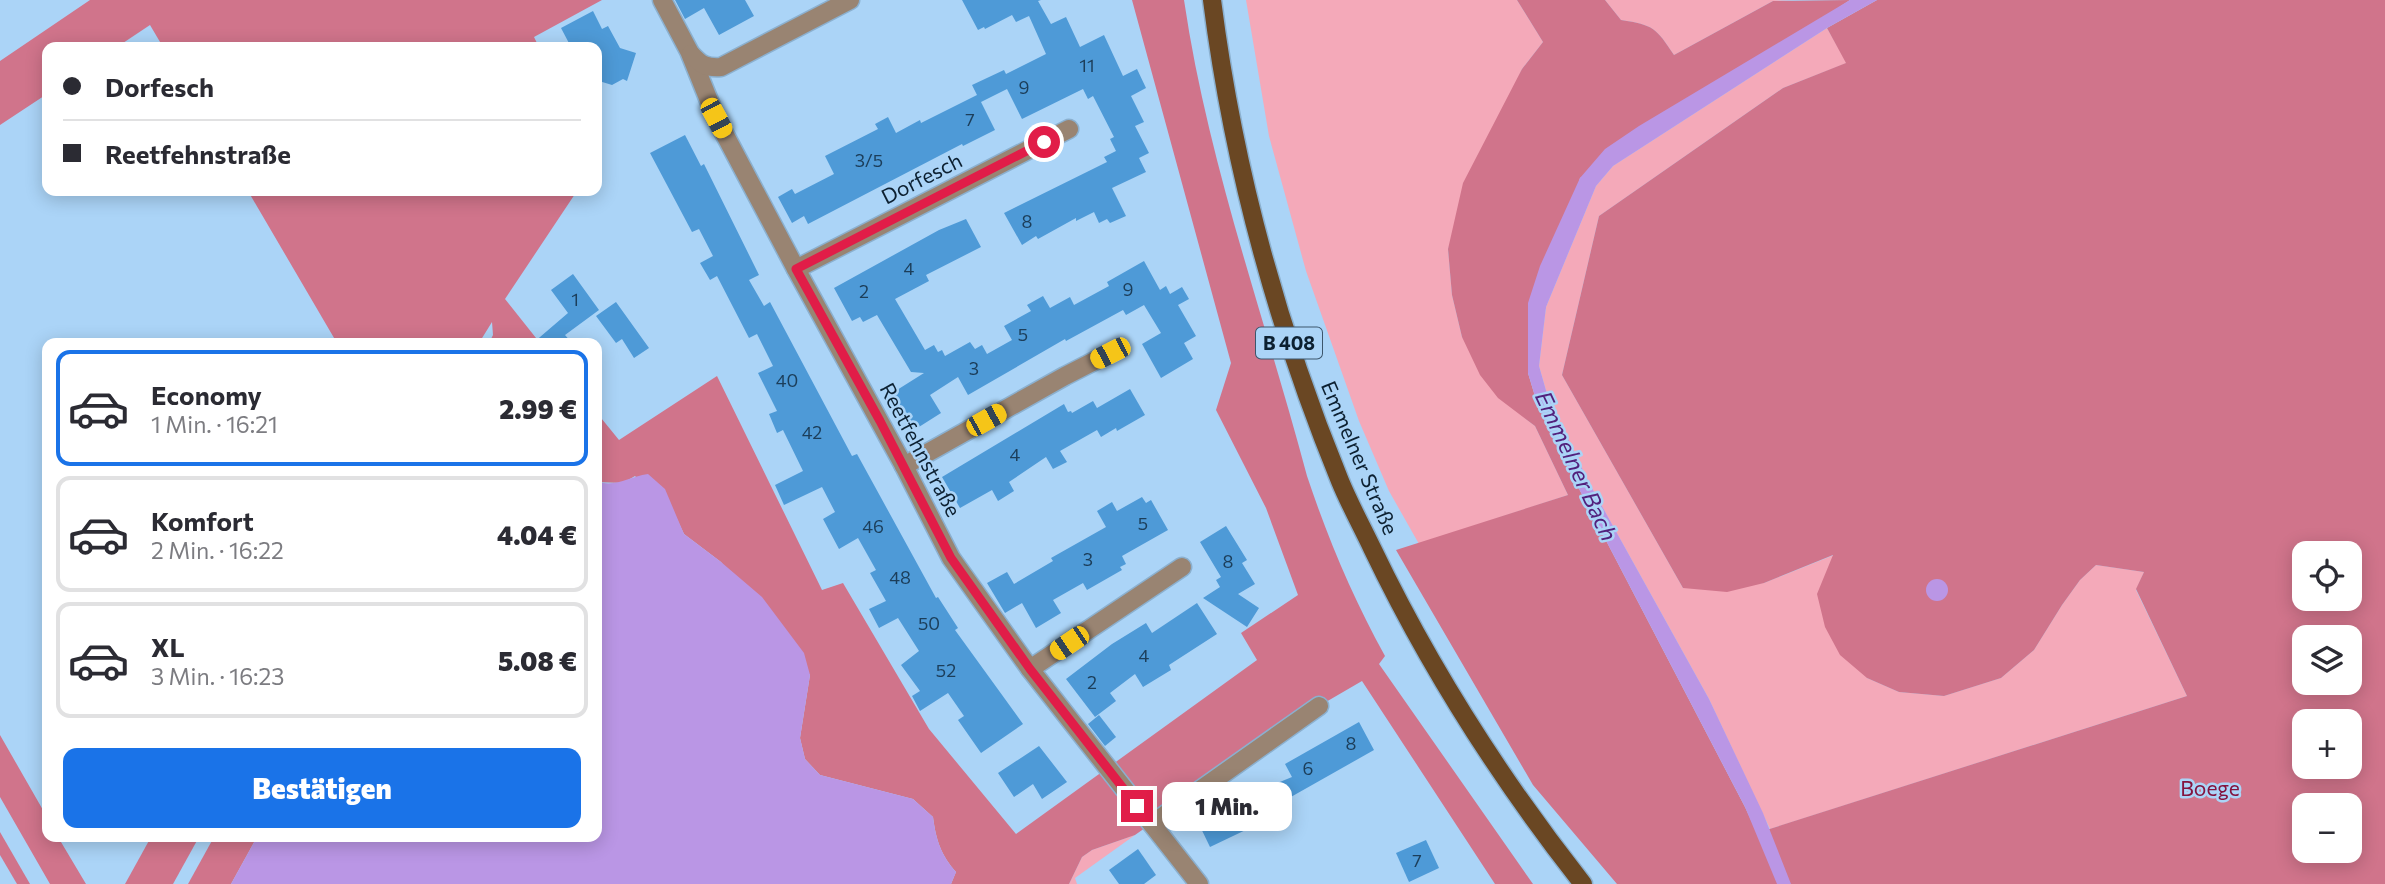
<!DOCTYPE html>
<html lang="de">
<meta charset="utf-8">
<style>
:root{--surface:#fff;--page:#f2f2f3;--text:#2b2b33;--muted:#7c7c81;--line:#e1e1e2;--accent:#1a73e8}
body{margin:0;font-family:Commissioner,sans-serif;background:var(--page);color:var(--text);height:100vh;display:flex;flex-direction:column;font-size:26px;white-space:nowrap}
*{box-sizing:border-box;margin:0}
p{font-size:23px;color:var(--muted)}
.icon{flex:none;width:38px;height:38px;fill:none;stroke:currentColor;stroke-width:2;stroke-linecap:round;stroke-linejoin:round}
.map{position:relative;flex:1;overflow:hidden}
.sheet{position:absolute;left:42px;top:338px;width:560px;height:504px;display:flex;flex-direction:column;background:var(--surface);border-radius:14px;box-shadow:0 4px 18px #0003}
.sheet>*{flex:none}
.guide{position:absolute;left:42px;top:42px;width:560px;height:154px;border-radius:14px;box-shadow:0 4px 18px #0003;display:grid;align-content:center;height:154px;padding:0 21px;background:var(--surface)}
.controls{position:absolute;left:2292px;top:541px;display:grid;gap:14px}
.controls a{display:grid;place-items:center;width:70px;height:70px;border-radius:14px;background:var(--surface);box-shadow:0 4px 18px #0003;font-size:35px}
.end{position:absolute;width:32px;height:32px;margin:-16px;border:9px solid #e11d48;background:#fff;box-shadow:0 0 0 4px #fff}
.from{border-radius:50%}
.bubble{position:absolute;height:49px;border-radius:14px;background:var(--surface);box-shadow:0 4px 18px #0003;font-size:23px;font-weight:800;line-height:49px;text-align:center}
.car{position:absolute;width:21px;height:42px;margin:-21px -10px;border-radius:9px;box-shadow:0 0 5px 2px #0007;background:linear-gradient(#f5c518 24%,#345 0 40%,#f5c518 0 76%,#345 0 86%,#f5c518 0)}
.guide b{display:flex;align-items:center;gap:24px;height:66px;font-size:26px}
.guide b+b{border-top:2px solid var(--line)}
.guide i{width:18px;height:18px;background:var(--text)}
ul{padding:12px 0 0;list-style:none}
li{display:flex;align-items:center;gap:21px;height:116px;margin:0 14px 10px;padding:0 7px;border:4px solid var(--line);border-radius:14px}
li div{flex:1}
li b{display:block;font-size:26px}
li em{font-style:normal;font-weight:800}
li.active{border-color:var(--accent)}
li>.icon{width:63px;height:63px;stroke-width:1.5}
.action{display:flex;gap:14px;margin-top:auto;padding:14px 21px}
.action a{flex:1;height:80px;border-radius:14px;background:var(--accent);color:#fff;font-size:28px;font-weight:800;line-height:80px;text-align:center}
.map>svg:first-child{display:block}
.green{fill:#f4a9b9}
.forest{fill:#d0748b;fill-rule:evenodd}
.water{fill:#ba96e5}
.building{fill:#4e9ad7}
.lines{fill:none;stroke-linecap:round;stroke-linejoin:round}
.street-casing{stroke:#8bb0cf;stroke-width:21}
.primary-casing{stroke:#8bb0cf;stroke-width:21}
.street{stroke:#998472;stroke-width:18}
.primary{stroke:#6a4723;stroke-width:18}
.route{stroke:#e11d48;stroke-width:9}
.labels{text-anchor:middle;stroke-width:5;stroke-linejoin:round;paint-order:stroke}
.number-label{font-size:18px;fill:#1c3e5a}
.shield{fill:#abd4f7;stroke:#3c566c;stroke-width:2}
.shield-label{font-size:19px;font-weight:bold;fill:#0c2031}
.street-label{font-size:21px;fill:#0c2031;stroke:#abd4f7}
.park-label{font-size:21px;fill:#83133e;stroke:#abd4f7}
.water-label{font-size:23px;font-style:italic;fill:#52207c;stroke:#abd4f7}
</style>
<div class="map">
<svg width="2385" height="884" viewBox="0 0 2385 884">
<rect width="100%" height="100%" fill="#abd4f7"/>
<g class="green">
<path d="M 1246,0 L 1517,0 L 1543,42 L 1522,69 L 1448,249 L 1452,295 L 1462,337 L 1526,419 L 1535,426 L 1568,495 L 1419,544 L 1389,491 L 1359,421 L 1306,271 L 1269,136 Z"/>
<path d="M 1605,0 L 1794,0 L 1773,1 L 1674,55 C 1656,28 1654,25 1621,20 Z"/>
<path d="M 1827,28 L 1847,63 L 1783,88 L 1599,216 L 1562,375 L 1683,588 L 1764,583 L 1834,555 L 1867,678 L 1899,692 L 1944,696 L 2001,678 L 2034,650 L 2062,605 L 2080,580 L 2096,565 L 2144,572 L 2136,590 L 2187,696 L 1770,829 L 1709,699 L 1588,481 L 1547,394 L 1539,366 L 1546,307 L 1596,186 L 1613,166 Z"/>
<path d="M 1135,835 L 1075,878 L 1077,884 L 1069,884 L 1082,857 L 1092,850 Z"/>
</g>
<g class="forest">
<path d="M 90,0 L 602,0 L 534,37 L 539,47 L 163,47 L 150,25 L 117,47 L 47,47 L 47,94 L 0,125 L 0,61 Z"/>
<path d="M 1132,0 L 1184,0 C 1208,163 1265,318 1307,476 C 1328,539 1353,598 1385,656 L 1379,664 L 1533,884 L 1495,884 L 1362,681 L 1319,706 L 1135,835 L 1092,850 L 1082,857 L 1069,884 L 951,884 L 956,872 C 941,855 936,840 933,817 L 913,799 L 820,775 L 805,759 L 800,738 L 810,675 L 721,562 L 684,534 L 676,517 L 635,476 L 623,483 L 597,482 L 597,413 L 619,440 L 717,376 L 822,590 L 843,583 L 929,729 L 1016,834 L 1257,660 L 1241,633 L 1298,595 L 1266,508 L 1216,410 L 1231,363 Z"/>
<path d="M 1517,0 L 1605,0 L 1621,20 C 1654,25 1656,28 1674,55 L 1773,1 L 1850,0 L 1580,178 L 1528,373 L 1537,403 L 1552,437 L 1745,807 L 1757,833 L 2187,696 L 2136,589 L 2144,572 L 2096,565 L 2080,580 L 2062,605 L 2034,650 L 2001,678 L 1944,696 L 1899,692 L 1867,678 L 1840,655 L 1825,627 L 1817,594 L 1833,555 L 1764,583 L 1727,592 L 1683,588 L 1562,375 L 1599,216 L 1783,88 L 1846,63 L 1827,28 L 1877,0 L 2385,0 L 2385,884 L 1617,884 L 1533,785 L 1396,550 L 1568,495 L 1535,426 L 1498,398 L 1480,375 L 1462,337 L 1452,295 L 1448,249 L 1463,183 L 1522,69 L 1543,42 ZM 2305,553 L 2350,553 L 2350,598 L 2305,598 ZM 2305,637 L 2350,637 L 2350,682 L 2305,682 ZM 2305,721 L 2350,721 L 2350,766 L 2305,766 ZM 2305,805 L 2350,805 L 2350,850 L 2305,850 Z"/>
<path d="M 248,191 L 577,191 L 505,299 L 540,343 L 489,343 L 493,335 L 492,322 L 479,343 L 337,343 Z"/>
<path d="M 0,735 L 47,817 L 47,836 L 58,837 L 86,884 L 50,884 L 0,797 Z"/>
<path d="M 0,832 L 30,884 L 17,884 L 0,855 Z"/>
<path d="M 151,837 L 199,837 L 173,884 L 125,884 Z"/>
<path d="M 214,837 L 257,837 L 231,884 L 188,884 Z"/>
</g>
<g class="water">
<path d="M 1850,0 L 1877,0 L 1827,28 L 1613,166 L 1596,186 L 1546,307 L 1539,366 L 1547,394 L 1588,481 L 1709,699 L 1763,813 L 1791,884 L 1777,884 L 1745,807 L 1552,437 L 1537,403 L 1528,373 L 1528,303 L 1540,266 L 1580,178 L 1605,149 L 1639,126 Z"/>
<path d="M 648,474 L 665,489 L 684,534 L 721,562 L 762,597 L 804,653 L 810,675 L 800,738 L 805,759 L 820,775 L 913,799 L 933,817 C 936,840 941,855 956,872 L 951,884 L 231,884 L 257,837 L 597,836 L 597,482 C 618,487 628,477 648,474 Z"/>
<circle cx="1937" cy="590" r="11"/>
</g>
<g class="building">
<path d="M 675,0 L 745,0 L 754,16 L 719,35 L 704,8 L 685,19 Z"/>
<path d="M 962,0 L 1041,0 L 1038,1 L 1051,24 L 1066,17 L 1080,47 L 1104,35 L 1123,76 L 1137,69 L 1146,88 L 1131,96 L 1144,122 L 1135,126 L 1149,153 L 1139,158 L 1146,172 L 1112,188 L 1126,216 L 1110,223 L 1107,219 L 1099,223 L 1094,212 L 1076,221 L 1076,218 L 1038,239 L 1036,236 L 1022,245 L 1004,213 L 1107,162 L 1104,157 L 1116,151 L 1110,139 L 1114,137 L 1093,96 L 1088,99 L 1083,89 L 1022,119 L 1007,89 L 981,102 L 995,130 L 963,146 L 962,144 L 808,224 L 804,216 L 792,223 L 778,197 L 792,189 L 795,194 L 834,174 L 825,156 L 878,129 L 875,124 L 888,117 L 896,133 L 920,120 L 921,123 L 977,95 L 972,85 L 1004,70 L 1006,74 L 1046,54 L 1029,16 L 1016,22 L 1012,15 L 985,29 L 984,27 L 978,30 Z"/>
<path d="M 593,11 L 602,29 L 608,26 L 620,48 L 636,53 L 627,81 L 623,79 L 612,85 L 599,81 L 601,74 L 597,65 L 597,47 L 571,47 L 561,28 Z"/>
<path d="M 685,135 L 701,166 L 704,164 L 759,275 L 749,280 L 764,306 L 770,302 L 852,456 L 857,454 L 936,598 L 938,597 L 958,628 L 955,630 L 1023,724 L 981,753 L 958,720 L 964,716 L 948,693 L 920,711 L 912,696 L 920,691 L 901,665 L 919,651 L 898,618 L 879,628 L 869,609 L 886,601 L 870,573 L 876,570 L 858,538 L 839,549 L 823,519 L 835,512 L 822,487 L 784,505 L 775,485 L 803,471 L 783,430 L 777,433 L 769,414 L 777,411 L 758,373 L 773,366 L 757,334 L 749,338 L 717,276 L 710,280 L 700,263 L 713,256 L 699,229 L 692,232 L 650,153 Z"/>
<path d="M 966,219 L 981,247 L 926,275 L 929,281 L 895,299 L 925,350 L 934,345 L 938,352 L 942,350 L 945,356 L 970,342 L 975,349 L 982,345 L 987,354 L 1012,340 L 1004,326 L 1031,311 L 1027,305 L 1043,296 L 1050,308 L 1070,297 L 1074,305 L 1109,286 L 1107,282 L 1144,261 L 1160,290 L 1166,286 L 1170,294 L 1182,287 L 1189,299 L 1178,305 L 1196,336 L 1184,343 L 1193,359 L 1161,378 L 1142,344 L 1161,333 L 1144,305 L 1126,315 L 1123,310 L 1066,341 L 1065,339 L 968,395 L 958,377 L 930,395 L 941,413 L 911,432 L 889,395 L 924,373 L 911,372 L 877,315 L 863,322 L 860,317 L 852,321 L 834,288 L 939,230 Z"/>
<path d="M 573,274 L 599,310 L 565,335 L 572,343 L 533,343 L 568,313 L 551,290 Z"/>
<path d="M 616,302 L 649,348 L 634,358 L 622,339 L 616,343 L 596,316 Z"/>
<path d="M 1130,389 L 1145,415 L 1117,431 L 1116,428 L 1101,437 L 1097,430 L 1060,451 L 1067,462 L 1053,469 L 1046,457 L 1009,482 L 1014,491 L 998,501 L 992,490 L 960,508 L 942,477 L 1064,404 L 1068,412 L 1071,411 L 1072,413 L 1093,401 L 1097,408 Z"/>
<path d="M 1142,497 L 1146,503 L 1151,500 L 1168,530 L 1122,556 L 1126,564 L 1120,567 L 1122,570 L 1087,590 L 1083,583 L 1053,600 L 1061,613 L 1036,628 L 1022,603 L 1005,613 L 987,583 L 1007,572 L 1014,584 L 1053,561 L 1051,558 L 1106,527 L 1097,511 L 1112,502 L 1117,511 Z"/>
<path d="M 1226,526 L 1247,560 L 1242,563 L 1255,584 L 1238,594 L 1259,608 L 1247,627 L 1203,598 L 1220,587 L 1216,580 L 1221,577 L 1200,542 Z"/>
<path d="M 1197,603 L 1217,634 L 1169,665 L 1171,670 L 1143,687 L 1135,674 L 1110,693 L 1116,701 L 1095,717 L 1066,679 L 1112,644 L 1146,623 L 1152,633 Z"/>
<path d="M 1099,715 L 1116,737 L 1105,746 L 1088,724 Z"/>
<path d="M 1359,722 L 1374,750 L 1282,802 L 1287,814 L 1255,828 L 1254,826 L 1210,847 L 1196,818 L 1228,803 L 1292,777 L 1285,764 Z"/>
<path d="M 1039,746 L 1067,782 L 1042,799 L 1033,784 L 1014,797 L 998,773 Z"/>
<path d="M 1426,840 L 1439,868 L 1409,882 L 1396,853 Z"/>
<path d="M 1138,849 L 1156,875 L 1144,884 L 1119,884 L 1109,870 Z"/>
</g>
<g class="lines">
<defs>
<g id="street">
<path d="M 662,0 L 689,51 L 716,118 L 796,269 L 904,466 L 951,558 L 1030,669 L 1199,884"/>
<path d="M 691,54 C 701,65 706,68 721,67 L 850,0"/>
<path d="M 796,269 L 1069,129"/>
<path d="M 904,466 L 1065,376 L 1110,353"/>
<path d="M 1030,669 L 1182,567"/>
<path d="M 1152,824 L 1319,706"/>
</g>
<path id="primary" d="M 1212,0 C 1233,165 1277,327 1340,481 C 1349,503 1361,525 1372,548 C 1429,667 1501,780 1583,884"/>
</defs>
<use href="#street" class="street-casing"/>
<use href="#primary" class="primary-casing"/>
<use href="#street" class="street"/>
<use href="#primary" class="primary"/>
</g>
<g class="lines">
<path class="route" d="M 1044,142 L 796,269 L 880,421 L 951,558 L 1030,669 L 1137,806"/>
</g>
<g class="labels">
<g class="number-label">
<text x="1087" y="72">11</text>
<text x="1024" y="94">9</text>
<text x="970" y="126">7</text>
<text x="869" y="167">3/5</text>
<text x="1027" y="228">8</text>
<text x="909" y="275">4</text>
<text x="1128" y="296">9</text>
<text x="864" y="298">2</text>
<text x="575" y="306">1</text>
<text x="1023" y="341">5</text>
<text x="974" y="375">3</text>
<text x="787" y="387">40</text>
<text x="812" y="439">42</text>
<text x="1015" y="461">4</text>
<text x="1143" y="530">5</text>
<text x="873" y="533">46</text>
<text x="1088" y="566">3</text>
<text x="1228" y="568">8</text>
<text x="900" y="584">48</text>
<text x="929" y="630">50</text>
<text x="1144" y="662">4</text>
<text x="946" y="677">52</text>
<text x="1092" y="689">2</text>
<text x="1351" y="750">8</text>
<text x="1308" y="775">6</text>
<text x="1417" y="867">7</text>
</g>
<rect class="shield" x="1256" y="327.5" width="66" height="31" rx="5"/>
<g class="shield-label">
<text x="1289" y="350">B 408</text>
</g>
<g class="street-label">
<text transform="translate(922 179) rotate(-27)" y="7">Dorfesch</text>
<text transform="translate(920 450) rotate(62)" y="7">Reetfehnstraße</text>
<text transform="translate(1359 458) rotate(67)" y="7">Emmelner Straße</text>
</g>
<g class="park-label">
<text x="2210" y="796">Boege</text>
</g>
<g class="water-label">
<text transform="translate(1576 466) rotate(65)" y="8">Emmelner Bach</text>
</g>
</g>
</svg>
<div class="controls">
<a><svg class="icon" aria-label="locate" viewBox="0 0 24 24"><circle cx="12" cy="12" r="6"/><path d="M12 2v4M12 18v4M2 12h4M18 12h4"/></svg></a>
<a><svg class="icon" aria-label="layers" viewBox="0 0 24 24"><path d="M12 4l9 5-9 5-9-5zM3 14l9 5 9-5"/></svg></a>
<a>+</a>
<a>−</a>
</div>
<i class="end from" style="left:1044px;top:142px"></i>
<i class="end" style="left:1137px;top:806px"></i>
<div class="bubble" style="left:1162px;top:782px;width:130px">1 Min.</div>
<i class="car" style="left:716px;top:118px;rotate:152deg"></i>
<i class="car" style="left:1110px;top:353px;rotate:243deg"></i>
<i class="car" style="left:986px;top:420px;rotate:61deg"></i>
<i class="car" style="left:1069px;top:643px;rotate:236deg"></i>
<div class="guide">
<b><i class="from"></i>Dorfesch</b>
<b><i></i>Reetfehnstraße</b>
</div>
<section class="sheet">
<ul>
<li class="active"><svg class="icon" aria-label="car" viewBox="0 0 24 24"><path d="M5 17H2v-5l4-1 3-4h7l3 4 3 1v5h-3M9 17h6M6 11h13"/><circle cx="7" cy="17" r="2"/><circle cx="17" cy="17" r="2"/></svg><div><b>Economy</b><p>1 Min. · 16:21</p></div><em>2.99 €</em></li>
<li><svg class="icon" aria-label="car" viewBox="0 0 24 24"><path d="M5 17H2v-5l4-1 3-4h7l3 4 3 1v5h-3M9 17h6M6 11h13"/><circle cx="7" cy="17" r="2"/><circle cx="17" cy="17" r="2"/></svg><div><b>Komfort</b><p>2 Min. · 16:22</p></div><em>4.04 €</em></li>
<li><svg class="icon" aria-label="car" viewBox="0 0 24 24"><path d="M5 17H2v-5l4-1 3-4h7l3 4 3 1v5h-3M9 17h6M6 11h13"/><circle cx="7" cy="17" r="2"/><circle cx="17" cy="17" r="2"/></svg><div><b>XL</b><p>3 Min. · 16:23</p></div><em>5.08 €</em></li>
</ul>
<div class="action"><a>Bestätigen</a></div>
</section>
</div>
